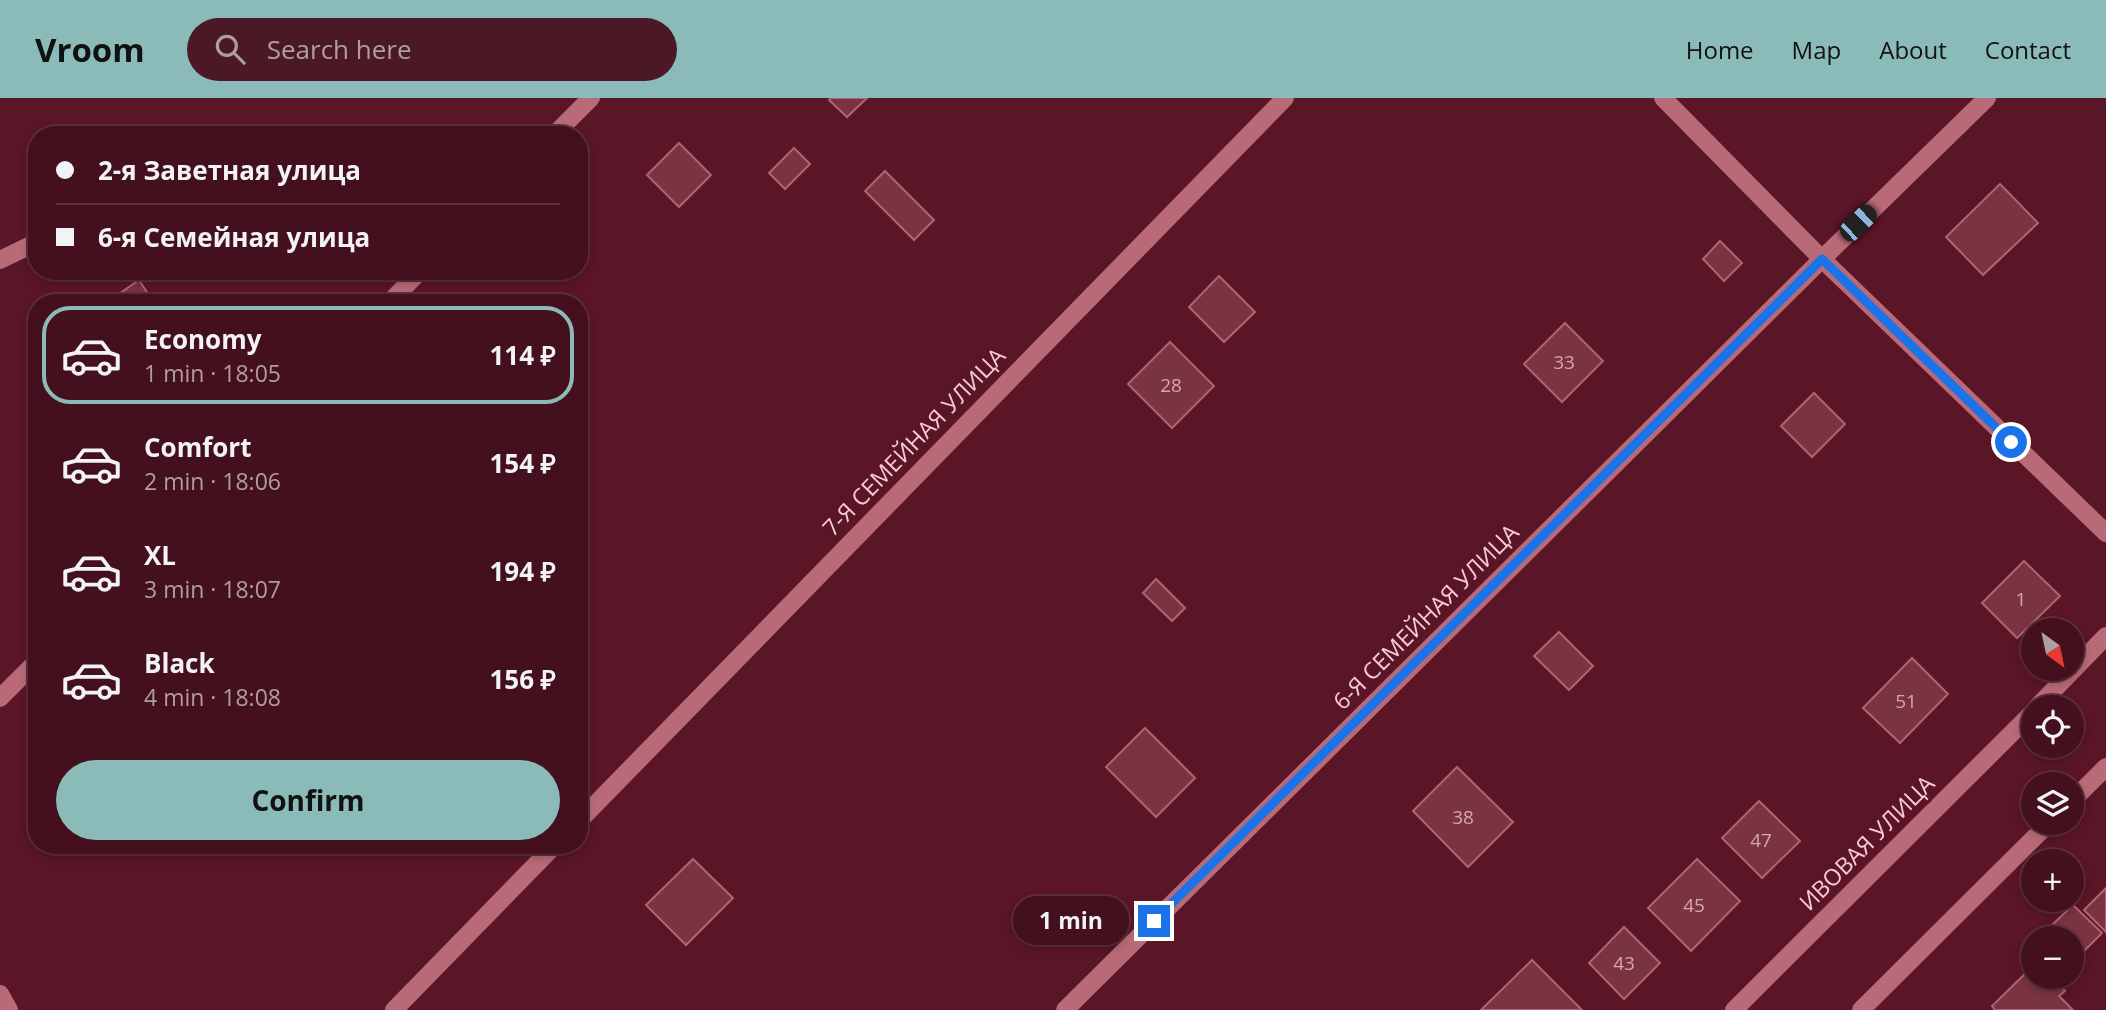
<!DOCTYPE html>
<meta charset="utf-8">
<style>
:root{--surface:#44101d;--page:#4b1926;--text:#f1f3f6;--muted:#af9da4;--line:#5c303b;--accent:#8bbbb9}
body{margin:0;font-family:"Open Sans",sans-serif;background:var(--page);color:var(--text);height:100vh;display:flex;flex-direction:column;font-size:26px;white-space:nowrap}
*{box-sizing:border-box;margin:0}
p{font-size:23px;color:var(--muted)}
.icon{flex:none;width:38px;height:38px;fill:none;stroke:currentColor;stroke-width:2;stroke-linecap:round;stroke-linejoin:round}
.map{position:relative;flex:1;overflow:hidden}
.sheet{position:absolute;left:28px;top:196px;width:560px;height:560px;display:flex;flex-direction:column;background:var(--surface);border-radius:28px;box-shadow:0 4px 10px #0003,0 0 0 2px var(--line)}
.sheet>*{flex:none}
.banner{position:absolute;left:28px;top:28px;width:560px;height:154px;border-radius:28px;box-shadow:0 4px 10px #0003,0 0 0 2px var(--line);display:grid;align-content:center;height:154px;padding:0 28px;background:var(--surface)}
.needle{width:46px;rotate:147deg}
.controls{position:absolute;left:2021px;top:520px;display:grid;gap:14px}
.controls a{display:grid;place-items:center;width:63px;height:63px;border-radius:50%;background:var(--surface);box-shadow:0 4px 10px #0003,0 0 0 2px var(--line);font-size:35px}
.end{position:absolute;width:32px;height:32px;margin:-16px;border:9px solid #1a73e8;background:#fff;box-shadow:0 0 0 4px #fff}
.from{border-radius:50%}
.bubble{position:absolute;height:49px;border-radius:24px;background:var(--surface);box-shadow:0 4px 10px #0003,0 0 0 2px var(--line);font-size:23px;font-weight:700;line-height:49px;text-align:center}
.car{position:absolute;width:21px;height:42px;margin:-21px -10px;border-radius:9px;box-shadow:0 0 5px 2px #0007;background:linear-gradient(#222 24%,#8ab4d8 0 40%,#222 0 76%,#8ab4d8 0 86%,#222 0)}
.banner b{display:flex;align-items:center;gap:24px;height:66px;font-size:26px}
.banner b+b{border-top:2px solid var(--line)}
.banner i{width:18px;height:18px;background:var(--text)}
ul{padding:12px 0 0;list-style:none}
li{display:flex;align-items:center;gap:21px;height:98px;margin:0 14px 10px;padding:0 14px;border:4px solid transparent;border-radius:28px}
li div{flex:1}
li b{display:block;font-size:26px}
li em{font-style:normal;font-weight:700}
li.current{border-color:var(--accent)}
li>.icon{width:63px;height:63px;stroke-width:1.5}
.button{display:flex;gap:14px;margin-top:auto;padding:14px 28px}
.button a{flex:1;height:80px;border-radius:42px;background:var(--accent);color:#111;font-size:28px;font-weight:700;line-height:80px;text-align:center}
header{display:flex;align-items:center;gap:42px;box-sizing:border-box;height:98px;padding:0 35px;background:var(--accent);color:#111}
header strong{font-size:33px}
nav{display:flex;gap:38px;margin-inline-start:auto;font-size:24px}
.search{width:490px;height:63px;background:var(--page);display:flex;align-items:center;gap:18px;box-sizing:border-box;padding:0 24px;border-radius:38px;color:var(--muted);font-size:26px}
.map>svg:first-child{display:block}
.building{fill:#7a3341;stroke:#b16470;stroke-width:2}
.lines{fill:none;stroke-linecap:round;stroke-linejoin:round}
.service{stroke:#b86a77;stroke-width:18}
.minor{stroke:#b86a77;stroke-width:18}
.route{stroke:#1a73e8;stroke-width:9}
.labels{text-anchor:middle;stroke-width:7;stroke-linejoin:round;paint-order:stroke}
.number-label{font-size:19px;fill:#d8a6ae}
.street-label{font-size:23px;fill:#f8ccd2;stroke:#5a1527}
</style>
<header>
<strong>Vroom</strong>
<div class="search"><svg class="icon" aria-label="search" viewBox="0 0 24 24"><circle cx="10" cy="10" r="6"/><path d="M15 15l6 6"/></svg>Search here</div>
<nav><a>Home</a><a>Map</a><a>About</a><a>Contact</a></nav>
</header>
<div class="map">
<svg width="2106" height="912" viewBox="0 0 2106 912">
<rect width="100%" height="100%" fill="#5a1527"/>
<g class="building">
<path d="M 831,0 L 867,0 L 847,19 L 829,2 Z"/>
<path d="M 679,45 L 711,77 L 679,109 L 647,77 Z"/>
<path d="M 794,50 L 810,66 L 785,91 L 769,75 Z"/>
<path d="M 885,73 L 934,122 L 914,142 L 865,93 Z"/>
<path d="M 2000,86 L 2038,125 L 1983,177 L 1946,139 Z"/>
<path d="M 1720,143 L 1742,165 L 1724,183 L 1703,161 Z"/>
<path d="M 1219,178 L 1255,214 L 1224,244 L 1189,209 Z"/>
<path d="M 139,182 L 154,205 L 106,205 Z"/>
<path d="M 1565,225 L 1603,263 L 1562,304 L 1524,266 Z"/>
<path d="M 1170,244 L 1214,288 L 1172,330 L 1128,286 Z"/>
<path d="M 1814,295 L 1845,326 L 1812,359 L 1781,328 Z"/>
<path d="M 2024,463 L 2060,498 L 2017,540 L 1982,505 Z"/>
<path d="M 1156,481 L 1185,510 L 1172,523 L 1143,495 Z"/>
<path d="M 1559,534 L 1593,568 L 1569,592 L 1534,558 Z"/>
<path d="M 1912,560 L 1948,596 L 1900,645 L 1863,610 Z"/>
<path d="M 1145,630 L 1195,680 L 1156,719 L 1106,669 Z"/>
<path d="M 1457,669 L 1513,724 L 1468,769 L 1413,713 Z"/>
<path d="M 1759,703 L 1800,743 L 1762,780 L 1722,740 Z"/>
<path d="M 693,761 L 733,800 L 686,847 L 646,807 Z"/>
<path d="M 1697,761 L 1740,803 L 1691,853 L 1648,810 Z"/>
<path d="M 2106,790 L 2106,834 L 2084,812 Z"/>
<path d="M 2073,807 L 2102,835 L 2080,857 L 2072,849 L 2072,840 L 2063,840 L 2051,828 Z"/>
<path d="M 1624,829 L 1660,865 L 1624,901 L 1589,865 Z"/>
<path d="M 1532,862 L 1582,912 L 1481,912 Z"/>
<path d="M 2034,867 L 2034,878 L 2051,878 L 2065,893 L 2059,898 L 2073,912 L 1995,912 L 1992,908 Z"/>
</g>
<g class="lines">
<path class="service" d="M 1822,161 L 1987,0"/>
<g class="minor">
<path d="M 1663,0 L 1822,161 L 2106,435"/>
<path d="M 554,37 L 591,0"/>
<path d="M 0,162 L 37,144"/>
<path d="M 389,205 L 420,173"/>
<path d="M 0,600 L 37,563"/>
<path d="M 2037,609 L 2106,538"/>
<path d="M 2072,703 L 2106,669"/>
<path d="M 579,723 L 1285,0"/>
<path d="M 0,896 L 9,912"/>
<path d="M 394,912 L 555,747"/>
<path d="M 1065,912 L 1822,161"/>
<path d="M 1734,912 L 2034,613"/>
<path d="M 1861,912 L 2050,724"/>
</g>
</g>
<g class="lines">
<path class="route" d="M 1154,823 L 1822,161 L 2011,344"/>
</g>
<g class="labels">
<g class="number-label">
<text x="1564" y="271">33</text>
<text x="1171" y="294">28</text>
<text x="2021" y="508">1</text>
<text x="1906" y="610">51</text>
<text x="1463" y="726">38</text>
<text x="1761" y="749">47</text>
<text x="1694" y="814">45</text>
<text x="1624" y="872">43</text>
</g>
<g class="street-label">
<text transform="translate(914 344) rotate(-46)" y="8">7-Я СЕМЕЙНАЯ УЛИЦА</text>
<text transform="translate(1426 519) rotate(-45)" y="8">6-Я СЕМЕЙНАЯ УЛИЦА</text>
<text transform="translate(1867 745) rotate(-45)" y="8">ИВОВАЯ УЛИЦА</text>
</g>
</g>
</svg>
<div class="controls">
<a><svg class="needle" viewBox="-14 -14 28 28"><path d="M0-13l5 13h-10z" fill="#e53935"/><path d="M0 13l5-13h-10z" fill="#af9da4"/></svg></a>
<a><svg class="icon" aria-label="locate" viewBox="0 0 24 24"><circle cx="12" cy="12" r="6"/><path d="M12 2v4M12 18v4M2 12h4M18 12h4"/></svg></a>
<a><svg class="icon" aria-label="layers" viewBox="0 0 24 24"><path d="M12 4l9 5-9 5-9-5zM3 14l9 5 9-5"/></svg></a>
<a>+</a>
<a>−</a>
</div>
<i class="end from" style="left:2011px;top:344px"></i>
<i class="end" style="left:1154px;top:823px"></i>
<div class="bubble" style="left:1013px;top:798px;width:116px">1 min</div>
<i class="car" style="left:1858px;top:125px;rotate:46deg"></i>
<div class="banner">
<b><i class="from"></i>2-я Заветная улица</b>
<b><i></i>6-я Семейная улица</b>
</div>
<section class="sheet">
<ul>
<li class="current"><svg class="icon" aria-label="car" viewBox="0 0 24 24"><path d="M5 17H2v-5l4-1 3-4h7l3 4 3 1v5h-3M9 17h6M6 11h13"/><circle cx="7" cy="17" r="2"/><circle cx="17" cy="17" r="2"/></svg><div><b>Economy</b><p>1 min · 18:05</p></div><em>114 ₽</em></li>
<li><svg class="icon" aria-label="car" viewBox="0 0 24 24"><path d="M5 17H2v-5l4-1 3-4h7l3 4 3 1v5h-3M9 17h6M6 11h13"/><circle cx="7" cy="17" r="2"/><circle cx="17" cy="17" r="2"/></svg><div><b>Comfort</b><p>2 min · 18:06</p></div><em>154 ₽</em></li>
<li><svg class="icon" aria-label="car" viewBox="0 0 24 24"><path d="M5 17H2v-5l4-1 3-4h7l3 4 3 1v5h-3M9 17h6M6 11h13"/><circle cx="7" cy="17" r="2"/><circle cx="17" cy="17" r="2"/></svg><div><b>XL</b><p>3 min · 18:07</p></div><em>194 ₽</em></li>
<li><svg class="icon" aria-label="car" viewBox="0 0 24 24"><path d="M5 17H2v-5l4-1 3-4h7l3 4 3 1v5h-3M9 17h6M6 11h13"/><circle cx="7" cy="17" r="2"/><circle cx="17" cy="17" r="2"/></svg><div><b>Black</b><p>4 min · 18:08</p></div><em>156 ₽</em></li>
</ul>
<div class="button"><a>Confirm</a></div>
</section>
</div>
